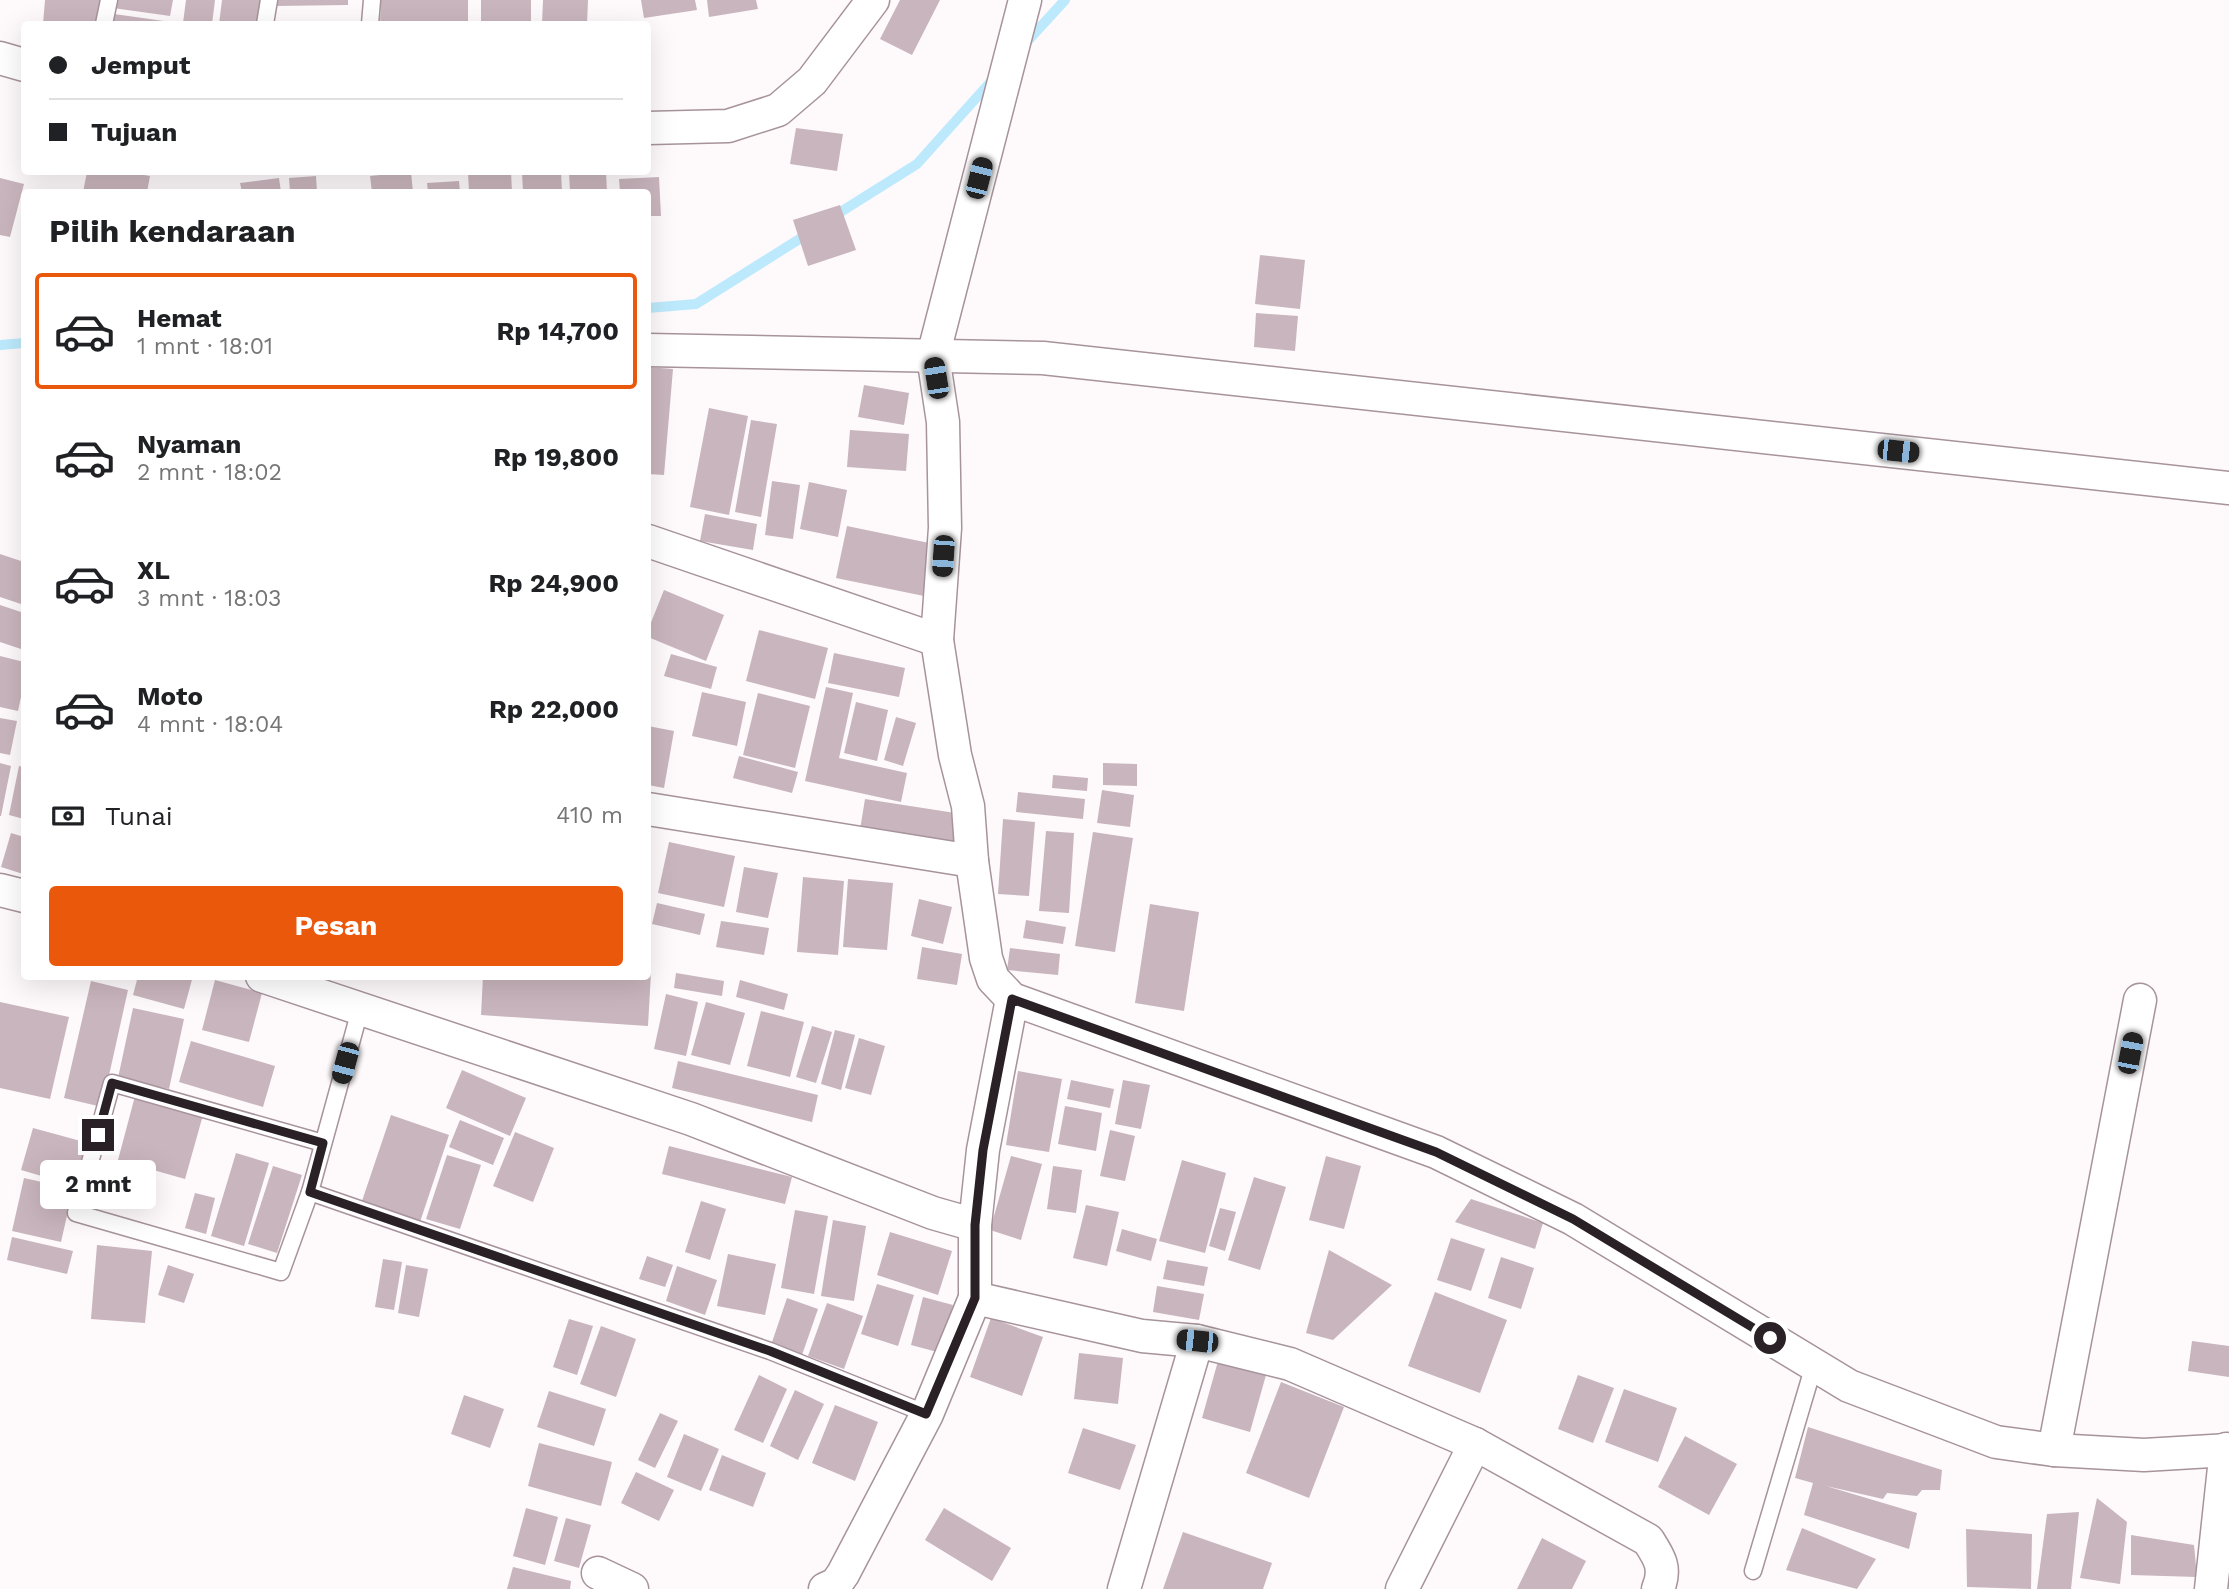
<!DOCTYPE html>
<html lang="id">
<meta charset="utf-8">
<style>
:root{--surface:#fff;--page:#f2f2f2;--text:#202124;--muted:#757577;--line:#e0e0e0;--accent:#ea580c}
body{margin:0;font-family:"Work Sans",sans-serif;background:var(--page);color:var(--text);height:100vh;display:flex;flex-direction:column;font-size:26px;white-space:nowrap}
*{box-sizing:border-box;margin:0}
p{font-size:23px;color:var(--muted)}
.icon{flex:none;width:38px;height:38px;fill:none;stroke:currentColor;stroke-width:2;stroke-linecap:round;stroke-linejoin:round}
.map{position:relative;flex:1;overflow:hidden}
.panel{position:absolute;left:21px;top:189px;width:630px;height:791px;display:flex;flex-direction:column;background:var(--surface);border-radius:7px;box-shadow:0 7px 28px #0002}
.panel>*{flex:none}
.banner{position:absolute;left:21px;top:21px;width:630px;height:154px;border-radius:7px;box-shadow:0 7px 28px #0002;display:grid;align-content:center;height:154px;padding:0 28px;background:var(--surface)}
.end{position:absolute;width:32px;height:32px;margin:-16px;border:9px solid #292125;background:#fff;box-shadow:0 0 0 4px #fff}
.from{border-radius:50%}
.bubble{position:absolute;height:49px;border-radius:7px;background:var(--surface);box-shadow:0 7px 28px #0002;font-size:23px;font-weight:700;line-height:49px;text-align:center}
.car{position:absolute;width:21px;height:42px;margin:-21px -10px;border-radius:9px;box-shadow:0 0 5px 2px #0007;background:linear-gradient(#222 24%,#8ab4d8 0 40%,#222 0 76%,#8ab4d8 0 86%,#222 0)}
.banner b{display:flex;align-items:center;gap:24px;height:66px;font-size:26px}
.banner b+b{border-top:2px solid var(--line)}
.banner i{width:18px;height:18px;background:var(--text)}
ul{padding:0;list-style:none}
li{display:flex;align-items:center;gap:21px;height:116px;margin:0 14px 10px;padding:0 14px;border:4px solid transparent;border-radius:7px}
li div{flex:1}
li b{display:block;font-size:26px}
li em{font-style:normal;font-weight:700}
li.on{border-color:var(--accent)}
li>.icon{width:63px;height:63px;stroke-width:1.5}
h2{padding:0 28px;font-size:32px;line-height:84px}
.pay{display:flex;align-items:center;gap:18px;height:77px;padding:0 28px;font-size:26px}
.pay p{margin-inline-start:auto}
.primary-button{display:flex;gap:14px;margin-top:auto;padding:14px 28px}
.primary-button a{flex:1;height:80px;border-radius:7px;background:var(--accent);color:#fff;font-size:28px;font-weight:700;line-height:80px;text-align:center}
.map>svg:first-child{display:block}
.lines{fill:none;stroke-linecap:round;stroke-linejoin:round}
.stream{stroke:#bceafc;stroke-width:10}
.building{fill:#c9b5bd}
.service-casing{stroke:#a7939b;stroke-width:19}
.minor-casing{stroke:#a7939b;stroke-width:35}
.service{stroke:#fff;stroke-width:16}
.minor{stroke:#fff;stroke-width:32}
.route{stroke:#292125;stroke-width:9}
</style>
<div class="map">
<svg width="2229" height="1589" viewBox="0 0 2229 1589">
<rect width="100%" height="100%" fill="#fefafc"/>
<g class="lines">
<g class="stream">
<path d="M 1022,47 L 1065,0"/>
<path d="M 831,218 L 917,164 L 995,77"/>
<path d="M 648,308 L 696,304 L 809,233"/>
<path d="M 0,345 L 24,343"/>
</g>
</g>
<g class="building">
<path d="M 45,0 L 104,0 L 102,24 L 43,24 Z"/>
<path d="M 115,0 L 173,0 L 170,16 L 113,8 Z"/>
<path d="M 186,0 L 215,0 L 212,24 L 183,23 Z"/>
<path d="M 222,0 L 263,0 L 259,24 L 219,24 Z"/>
<path d="M 278,0 L 348,0 L 348,5 L 277,6 Z"/>
<path d="M 381,0 L 468,0 L 468,24 L 380,24 Z"/>
<rect x="481" y="0" width="50" height="24"/>
<path d="M 543,0 L 588,0 L 587,24 L 542,24 Z"/>
<path d="M 641,0 L 695,0 L 697,10 L 644,18 Z"/>
<path d="M 707,0 L 756,0 L 758,9 L 709,17 Z"/>
<path d="M 900,0 L 940,0 L 912,55 L 880,39 Z"/>
<path d="M 114,14 L 164,21 L 163,24 L 112,24 Z"/>
<path d="M 796,128 L 843,134 L 837,171 L 790,164 Z"/>
<path d="M 87,172 L 126,172 L 150,176 L 147,192 L 83,192 Z"/>
<path d="M 411,172 L 413,192 L 372,192 L 370,176 Z"/>
<path d="M 468,172 L 511,172 L 512,192 L 469,192 Z"/>
<path d="M 522,172 L 561,172 L 562,192 L 523,192 Z"/>
<path d="M 569,172 L 606,172 L 607,192 L 570,192 Z"/>
<path d="M 316,176 L 317,192 L 290,192 L 289,178 Z"/>
<path d="M 659,177 L 661,216 L 648,216 L 648,192 L 620,192 L 619,179 Z"/>
<path d="M 0,178 L 24,184 L 10,237 L 0,235 Z"/>
<path d="M 279,178 L 281,192 L 242,192 L 240,183 Z"/>
<path d="M 459,181 L 460,192 L 428,192 L 427,183 Z"/>
<path d="M 840,205 L 856,250 L 808,266 L 793,220 Z"/>
<path d="M 1260,255 L 1305,260 L 1300,309 L 1255,304 Z"/>
<path d="M 1256,313 L 1298,316 L 1295,351 L 1254,347 Z"/>
<path d="M 648,367 L 673,369 L 664,475 L 648,474 Z"/>
<path d="M 864,385 L 909,393 L 904,425 L 858,417 Z"/>
<path d="M 709,408 L 748,416 L 729,515 L 690,507 Z"/>
<path d="M 751,420 L 777,424 L 761,517 L 735,512 Z"/>
<path d="M 850,430 L 909,434 L 906,471 L 847,467 Z"/>
<path d="M 772,481 L 800,485 L 793,539 L 765,535 Z"/>
<path d="M 809,482 L 847,490 L 838,537 L 800,529 Z"/>
<path d="M 705,514 L 757,524 L 753,550 L 700,541 Z"/>
<path d="M 847,526 L 934,544 L 924,596 L 836,578 Z"/>
<path d="M 0,554 L 24,562 L 24,605 L 0,597 Z"/>
<path d="M 664,590 L 724,615 L 706,661 L 648,637 L 648,630 Z"/>
<path d="M 0,605 L 24,613 L 24,650 L 0,642 Z"/>
<path d="M 759,630 L 828,648 L 815,699 L 746,681 Z"/>
<path d="M 834,653 L 905,668 L 899,697 L 828,683 Z"/>
<path d="M 671,654 L 717,667 L 711,689 L 664,676 Z"/>
<path d="M 0,656 L 24,662 L 24,683 L 18,711 L 0,707 Z"/>
<path d="M 826,687 L 853,693 L 839,758 L 907,773 L 901,802 L 805,781 Z"/>
<path d="M 702,692 L 746,702 L 737,746 L 692,736 Z"/>
<path d="M 758,693 L 810,706 L 795,768 L 743,755 Z"/>
<path d="M 856,702 L 888,710 L 877,761 L 844,753 Z"/>
<path d="M 896,717 L 916,723 L 903,766 L 884,760 Z"/>
<path d="M 0,718 L 17,721 L 10,755 L 0,753 Z"/>
<path d="M 648,726 L 674,731 L 664,788 L 648,785 Z"/>
<path d="M 739,756 L 798,772 L 792,793 L 733,778 Z"/>
<path d="M 0,763 L 11,766 L 1,816 L 0,816 Z"/>
<path d="M 1103,763 L 1137,764 L 1137,786 L 1103,785 Z"/>
<path d="M 19,766 L 24,767 L 24,819 L 9,815 Z"/>
<path d="M 1053,775 L 1088,778 L 1087,791 L 1052,788 Z"/>
<path d="M 1102,790 L 1134,795 L 1130,827 L 1097,823 Z"/>
<path d="M 1018,792 L 1085,799 L 1083,819 L 1016,812 Z"/>
<path d="M 865,799 L 968,815 L 961,859 L 858,842 Z"/>
<path d="M 1003,819 L 1035,822 L 1029,896 L 998,894 Z"/>
<path d="M 1046,831 L 1074,833 L 1069,913 L 1039,911 Z"/>
<path d="M 1093,832 L 1133,838 L 1115,952 L 1075,946 Z"/>
<path d="M 11,833 L 24,837 L 23,874 L 1,867 Z"/>
<path d="M 669,842 L 735,856 L 724,907 L 658,893 Z"/>
<path d="M 744,867 L 778,873 L 768,918 L 736,912 Z"/>
<path d="M 803,877 L 844,881 L 838,955 L 797,952 Z"/>
<path d="M 848,879 L 893,883 L 887,950 L 843,947 Z"/>
<path d="M 919,899 L 952,907 L 943,944 L 911,936 Z"/>
<path d="M 657,903 L 705,914 L 700,935 L 652,924 Z"/>
<path d="M 1150,904 L 1199,912 L 1184,1011 L 1135,1003 Z"/>
<path d="M 1026,920 L 1066,927 L 1063,944 L 1023,938 Z"/>
<path d="M 721,921 L 769,928 L 764,955 L 716,947 Z"/>
<path d="M 922,947 L 962,954 L 957,985 L 917,979 Z"/>
<path d="M 1010,948 L 1060,954 L 1058,975 L 1007,970 Z"/>
<path d="M 648,973 L 651,973 L 648,1026 L 481,1015 L 483,976 L 648,976 Z"/>
<path d="M 676,973 L 724,981 L 722,996 L 674,988 Z"/>
<path d="M 138,976 L 193,976 L 184,1009 L 133,995 Z"/>
<path d="M 215,980 L 262,993 L 249,1042 L 202,1030 Z"/>
<path d="M 740,980 L 788,994 L 784,1010 L 736,997 Z"/>
<path d="M 91,981 L 128,990 L 102,1107 L 64,1098 Z"/>
<path d="M 666,994 L 698,1002 L 686,1056 L 654,1049 Z"/>
<path d="M 0,1002 L 69,1017 L 50,1099 L 0,1088 Z"/>
<path d="M 706,1002 L 745,1013 L 730,1065 L 691,1055 Z"/>
<path d="M 133,1008 L 184,1019 L 169,1089 L 118,1078 Z"/>
<path d="M 761,1011 L 804,1022 L 790,1077 L 747,1066 Z"/>
<path d="M 812,1026 L 832,1032 L 816,1083 L 796,1077 Z"/>
<path d="M 835,1030 L 855,1035 L 841,1090 L 821,1084 Z"/>
<path d="M 859,1038 L 885,1046 L 871,1095 L 845,1088 Z"/>
<path d="M 191,1041 L 275,1066 L 263,1107 L 179,1082 Z"/>
<path d="M 678,1061 L 818,1095 L 812,1122 L 672,1088 Z"/>
<path d="M 462,1070 L 526,1098 L 510,1136 L 446,1108 Z"/>
<path d="M 1018,1071 L 1062,1079 L 1049,1152 L 1006,1145 Z"/>
<path d="M 1071,1080 L 1114,1089 L 1110,1108 L 1067,1099 Z"/>
<path d="M 1123,1080 L 1150,1085 L 1141,1129 L 1115,1124 Z"/>
<path d="M 135,1096 L 203,1115 L 185,1179 L 118,1160 Z"/>
<path d="M 1065,1106 L 1102,1113 L 1096,1151 L 1058,1144 Z"/>
<path d="M 391,1115 L 449,1135 L 420,1222 L 362,1201 Z"/>
<path d="M 460,1120 L 504,1138 L 493,1165 L 449,1147 Z"/>
<path d="M 33,1128 L 88,1143 L 76,1186 L 21,1170 Z"/>
<path d="M 1110,1130 L 1135,1136 L 1125,1181 L 1100,1176 Z"/>
<path d="M 515,1132 L 554,1148 L 533,1202 L 493,1186 Z"/>
<path d="M 669,1146 L 792,1177 L 785,1204 L 662,1174 Z"/>
<path d="M 236,1153 L 269,1163 L 244,1246 L 211,1236 Z"/>
<path d="M 447,1155 L 481,1165 L 460,1229 L 426,1219 Z"/>
<path d="M 1011,1156 L 1042,1164 L 1021,1240 L 990,1230 Z"/>
<path d="M 1326,1156 L 1361,1166 L 1344,1229 L 1309,1220 Z"/>
<path d="M 1182,1160 L 1226,1173 L 1205,1253 L 1159,1241 Z"/>
<path d="M 273,1166 L 302,1175 L 277,1253 L 248,1244 Z"/>
<path d="M 1053,1166 L 1082,1170 L 1076,1213 L 1047,1209 Z"/>
<path d="M 1254,1177 L 1286,1187 L 1260,1270 L 1228,1260 Z"/>
<path d="M 24,1178 L 73,1189 L 61,1242 L 12,1231 Z"/>
<path d="M 195,1193 L 215,1198 L 206,1234 L 185,1228 Z"/>
<path d="M 1471,1199 L 1543,1223 L 1535,1249 L 1455,1222 Z"/>
<path d="M 701,1201 L 726,1209 L 710,1260 L 685,1252 Z"/>
<path d="M 1086,1205 L 1119,1212 L 1107,1266 L 1073,1258 Z"/>
<path d="M 1220,1208 L 1236,1212 L 1225,1251 L 1209,1246 Z"/>
<path d="M 795,1210 L 828,1216 L 814,1294 L 781,1288 Z"/>
<path d="M 833,1220 L 866,1226 L 854,1301 L 821,1296 Z"/>
<path d="M 1122,1229 L 1157,1239 L 1151,1261 L 1116,1251 Z"/>
<path d="M 890,1232 L 952,1251 L 938,1295 L 877,1275 Z"/>
<path d="M 12,1237 L 73,1251 L 67,1274 L 7,1260 Z"/>
<path d="M 1451,1238 L 1485,1249 L 1471,1291 L 1437,1280 Z"/>
<path d="M 97,1245 L 152,1251 L 145,1323 L 91,1319 Z"/>
<path d="M 1329,1250 L 1392,1285 L 1333,1340 L 1306,1333 Z"/>
<path d="M 728,1254 L 776,1264 L 765,1315 L 717,1306 Z"/>
<path d="M 647,1256 L 673,1265 L 665,1287 L 639,1279 Z"/>
<path d="M 1501,1257 L 1534,1268 L 1521,1309 L 1488,1298 Z"/>
<path d="M 383,1259 L 402,1262 L 394,1310 L 375,1307 Z"/>
<path d="M 1167,1260 L 1208,1267 L 1204,1286 L 1163,1279 Z"/>
<path d="M 168,1265 L 194,1274 L 184,1303 L 158,1295 Z"/>
<path d="M 406,1265 L 428,1269 L 419,1317 L 398,1313 Z"/>
<path d="M 677,1266 L 717,1280 L 705,1315 L 666,1301 Z"/>
<path d="M 877,1284 L 914,1295 L 898,1346 L 861,1334 Z"/>
<path d="M 1157,1286 L 1204,1294 L 1199,1320 L 1153,1312 Z"/>
<path d="M 1435,1292 L 1507,1320 L 1480,1393 L 1408,1366 Z"/>
<path d="M 923,1297 L 953,1305 L 941,1353 L 911,1345 Z"/>
<path d="M 787,1298 L 818,1309 L 802,1355 L 771,1345 Z"/>
<path d="M 827,1303 L 863,1316 L 844,1369 L 808,1356 Z"/>
<path d="M 991,1318 L 1043,1337 L 1022,1396 L 970,1377 Z"/>
<path d="M 569,1319 L 593,1326 L 577,1375 L 553,1367 Z"/>
<path d="M 601,1326 L 636,1339 L 616,1397 L 580,1384 Z"/>
<path d="M 2192,1341 L 2229,1346 L 2229,1377 L 2188,1371 Z"/>
<path d="M 1079,1353 L 1123,1358 L 1118,1404 L 1074,1399 Z"/>
<path d="M 1218,1361 L 1266,1375 L 1250,1432 L 1202,1418 Z"/>
<path d="M 759,1375 L 787,1389 L 763,1443 L 734,1430 Z"/>
<path d="M 1578,1375 L 1614,1388 L 1593,1443 L 1558,1429 Z"/>
<path d="M 1281,1382 L 1344,1407 L 1309,1498 L 1246,1473 Z"/>
<path d="M 1624,1389 L 1677,1408 L 1658,1462 L 1605,1442 Z"/>
<path d="M 795,1390 L 824,1404 L 798,1460 L 770,1446 Z"/>
<path d="M 549,1391 L 606,1409 L 594,1446 L 537,1427 Z"/>
<path d="M 464,1395 L 504,1409 L 490,1448 L 451,1434 Z"/>
<path d="M 835,1405 L 878,1422 L 855,1481 L 812,1463 Z"/>
<path d="M 660,1413 L 678,1421 L 655,1468 L 638,1460 Z"/>
<path d="M 1808,1427 L 1942,1470 L 1940,1490 L 1922,1490 L 1917,1496 L 1887,1493 L 1883,1499 L 1826,1486 L 1917,1513 L 1909,1549 L 1804,1515 L 1813,1483 L 1795,1478 Z"/>
<path d="M 1083,1428 L 1136,1445 L 1120,1490 L 1068,1473 Z"/>
<path d="M 684,1434 L 719,1449 L 701,1491 L 667,1477 Z"/>
<path d="M 1685,1436 L 1737,1464 L 1709,1515 L 1658,1487 Z"/>
<path d="M 539,1443 L 612,1462 L 601,1506 L 528,1486 Z"/>
<path d="M 722,1455 L 766,1473 L 753,1507 L 709,1490 Z"/>
<path d="M 636,1472 L 674,1490 L 659,1521 L 621,1503 Z"/>
<path d="M 2097,1498 L 2127,1522 L 2120,1584 L 2080,1578 Z"/>
<path d="M 526,1508 L 558,1517 L 545,1565 L 513,1556 Z"/>
<path d="M 944,1508 L 1011,1548 L 992,1581 L 925,1540 Z"/>
<path d="M 2079,1512 L 2071,1589 L 2037,1589 L 2047,1514 Z"/>
<path d="M 566,1518 L 591,1525 L 579,1568 L 554,1561 Z"/>
<path d="M 1802,1528 L 1876,1559 L 1857,1589 L 1786,1570 Z"/>
<path d="M 1966,1529 L 2032,1534 L 2031,1589 L 1967,1587 Z"/>
<path d="M 1183,1532 L 1272,1563 L 1263,1589 L 1163,1589 Z"/>
<path d="M 2131,1535 L 2194,1545 L 2197,1577 L 2131,1575 Z"/>
<path d="M 1542,1538 L 1586,1561 L 1572,1589 L 1517,1589 Z"/>
<path d="M 513,1567 L 571,1581 L 570,1589 L 507,1589 Z"/>
</g>
<g class="lines">
<defs>
<g id="service">
<path d="M 104,24 L 109,0"/>
<path d="M 265,24 L 269,0"/>
<path d="M 370,24 L 372,0"/>
<path d="M 360,1010 L 310,1192 L 770,1351 L 927,1414"/>
<path d="M 310,1192 L 281,1272 L 76,1213 L 112,1083 L 323,1143"/>
<path d="M 1753,1571 L 1814,1365"/>
</g>
<g id="minor">
<path d="M 1025,0 L 933,356 L 943,422 L 945,528 L 937,640 L 955,755 L 968,806 L 972,861 L 986,958 L 993,979 L 1012,999 L 1436,1152 L 1573,1219 L 1849,1386 L 1996,1442 L 2054,1450 L 2144,1455 L 2229,1450"/>
<path d="M 0,58 L 24,65"/>
<path d="M 648,128 L 728,126 L 778,110 L 812,81 L 873,0"/>
<path d="M 648,350 L 1043,358 L 2229,488"/>
<path d="M 648,541 L 937,640"/>
<path d="M 648,809 L 972,861"/>
<path d="M 0,890 L 24,896"/>
<path d="M 262,976 L 691,1119 L 933,1213 L 975,1225 L 983,1150 L 1012,999"/>
<path d="M 975,1298 L 1142,1336 L 1197,1341 L 1290,1364 L 1475,1444 L 1648,1540 C 1659,1557 1667,1568 1658,1589"/>
<path d="M 2054,1450 L 2140,1000"/>
<path d="M 598,1573 L 632,1589"/>
<path d="M 825,1589 L 836,1584 L 843,1574 L 927,1414 L 975,1298 L 975,1225"/>
<path d="M 1124,1589 L 1197,1341"/>
<path d="M 1402,1589 L 1475,1444"/>
<path d="M 2211,1589 L 2226,1449"/>
</g>
</defs>
<use href="#service" class="service-casing"/>
<use href="#minor" class="minor-casing"/>
<use href="#service" class="service"/>
<use href="#minor" class="minor"/>
</g>
<g class="lines">
<path class="route" d="M 98,1135 L 112,1083 L 323,1143 L 310,1192 L 770,1351 L 926,1414 L 975,1298 L 975,1225 L 983,1150 L 1012,999 L 1436,1152 L 1573,1219 L 1770,1338"/>
</g>
</svg>
<i class="end from" style="left:1770px;top:1338px"></i>
<i class="end" style="left:98px;top:1135px"></i>
<div class="bubble" style="left:40px;top:1160px;width:116px">2 mnt</div>
<i class="car" style="left:979px;top:178px;rotate:14deg"></i>
<i class="car" style="left:936px;top:378px;rotate:351deg"></i>
<i class="car" style="left:1898px;top:451px;rotate:96deg"></i>
<i class="car" style="left:943px;top:556px;rotate:184deg"></i>
<i class="car" style="left:2130px;top:1053px;rotate:11deg"></i>
<i class="car" style="left:345px;top:1063px;rotate:195deg"></i>
<i class="car" style="left:1197px;top:1341px;rotate:276deg"></i>
<div class="banner">
<b><i class="from"></i>Jemput</b>
<b><i></i>Tujuan</b>
</div>
<section class="panel">
<h2>Pilih kendaraan</h2>
<ul>
<li class="on"><svg class="icon" aria-label="car" viewBox="0 0 24 24"><path d="M5 17H2v-5l4-1 3-4h7l3 4 3 1v5h-3M9 17h6M6 11h13"/><circle cx="7" cy="17" r="2"/><circle cx="17" cy="17" r="2"/></svg><div><b>Hemat</b><p>1 mnt · 18:01</p></div><em>Rp 14,700</em></li>
<li><svg class="icon" aria-label="car" viewBox="0 0 24 24"><path d="M5 17H2v-5l4-1 3-4h7l3 4 3 1v5h-3M9 17h6M6 11h13"/><circle cx="7" cy="17" r="2"/><circle cx="17" cy="17" r="2"/></svg><div><b>Nyaman</b><p>2 mnt · 18:02</p></div><em>Rp 19,800</em></li>
<li><svg class="icon" aria-label="car" viewBox="0 0 24 24"><path d="M5 17H2v-5l4-1 3-4h7l3 4 3 1v5h-3M9 17h6M6 11h13"/><circle cx="7" cy="17" r="2"/><circle cx="17" cy="17" r="2"/></svg><div><b>XL</b><p>3 mnt · 18:03</p></div><em>Rp 24,900</em></li>
<li><svg class="icon" aria-label="car" viewBox="0 0 24 24"><path d="M5 17H2v-5l4-1 3-4h7l3 4 3 1v5h-3M9 17h6M6 11h13"/><circle cx="7" cy="17" r="2"/><circle cx="17" cy="17" r="2"/></svg><div><b>Moto</b><p>4 mnt · 18:04</p></div><em>Rp 22,000</em></li>
</ul>
<div class="pay"><svg class="icon" aria-label="cash" viewBox="0 0 24 24"><path d="M3 7h18v10H3z"/><circle cx="12" cy="12" r="2"/></svg>Tunai<p>410 m</p></div>
<div class="primary-button"><a>Pesan</a></div>
</section>
</div>
